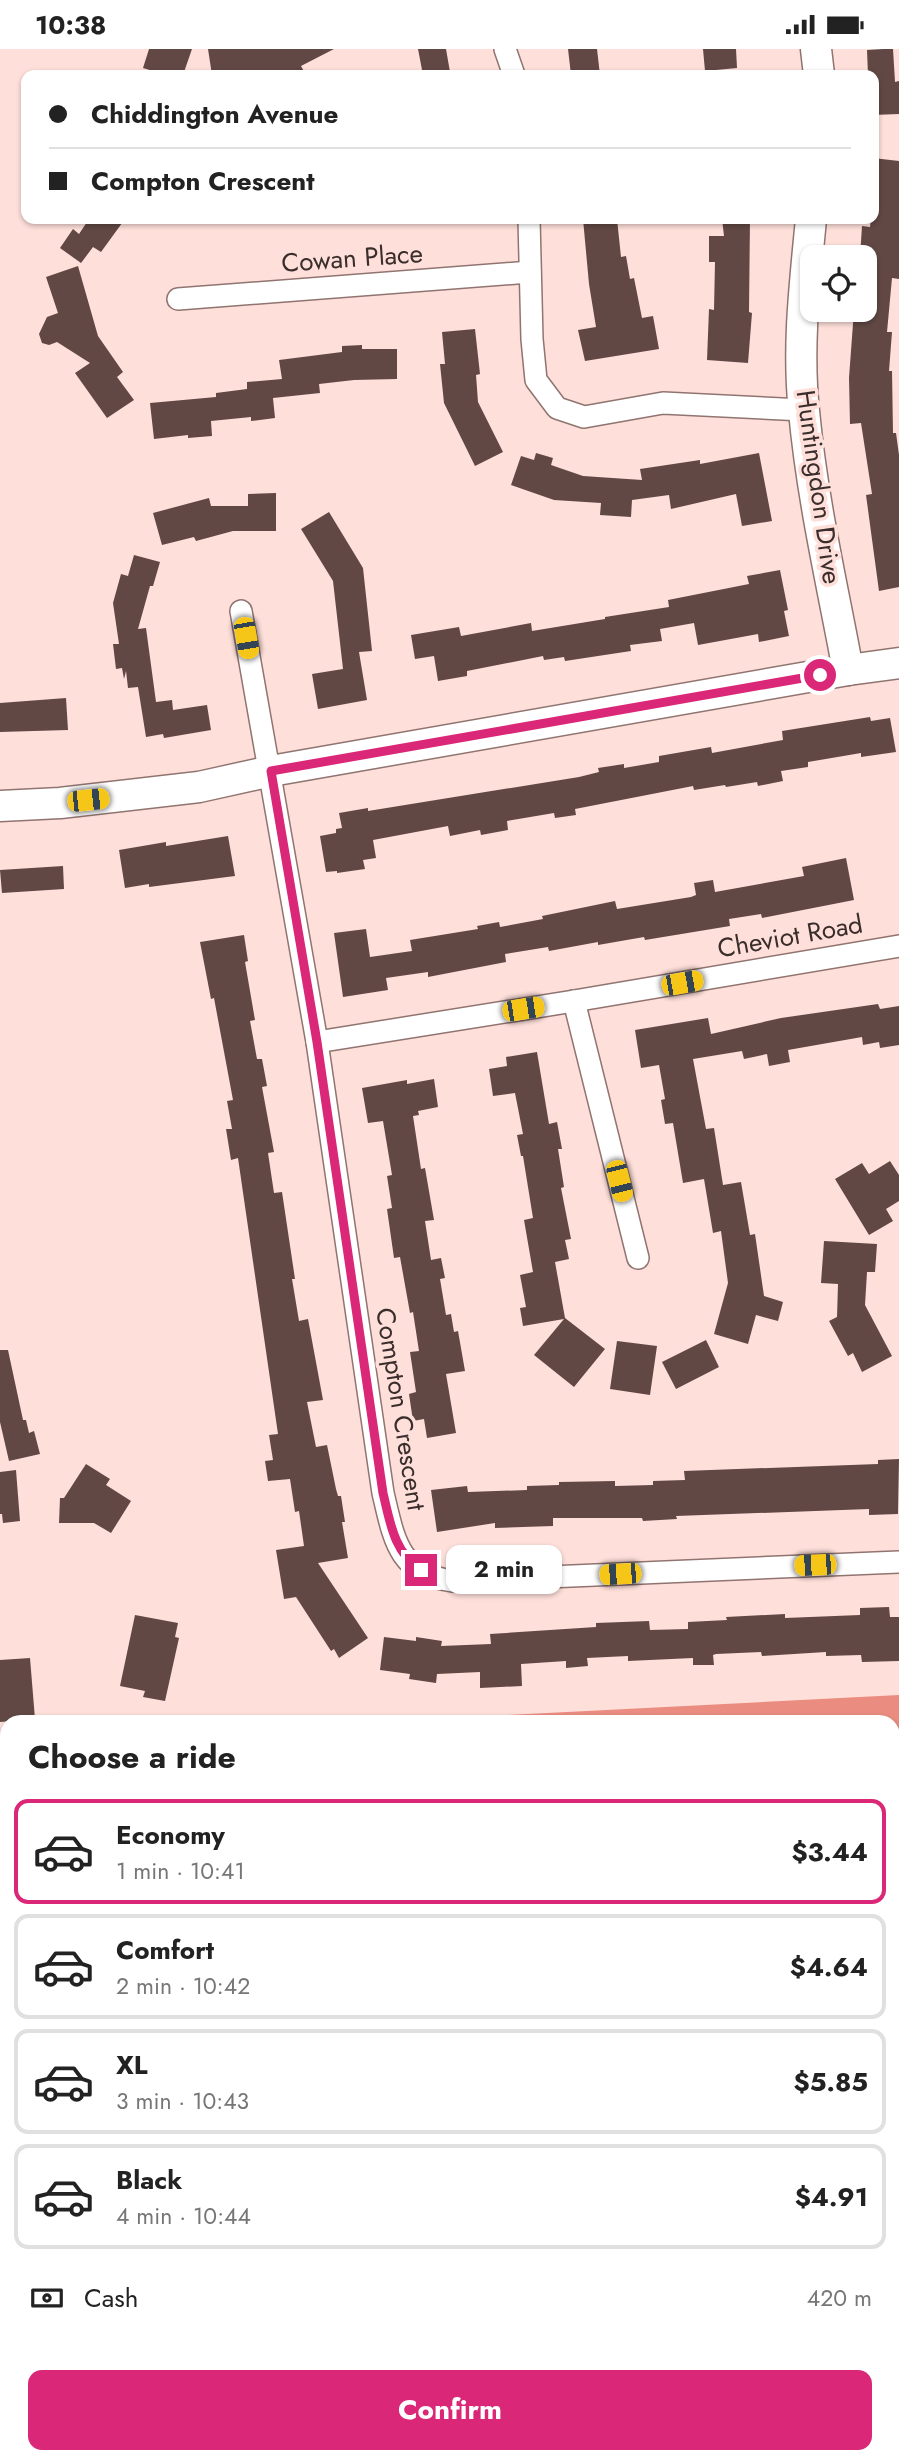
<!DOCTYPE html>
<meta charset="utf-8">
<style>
:root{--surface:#fff;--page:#f6f6f6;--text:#222;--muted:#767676;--line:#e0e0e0;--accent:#db2777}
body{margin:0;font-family:Jost,sans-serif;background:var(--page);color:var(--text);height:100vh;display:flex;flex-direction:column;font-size:26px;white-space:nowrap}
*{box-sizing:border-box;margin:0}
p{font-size:23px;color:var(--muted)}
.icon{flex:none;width:38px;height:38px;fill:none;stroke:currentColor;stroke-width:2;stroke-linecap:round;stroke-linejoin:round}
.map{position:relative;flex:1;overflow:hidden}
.panel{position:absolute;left:0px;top:1666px;width:900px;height:749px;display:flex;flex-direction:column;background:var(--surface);border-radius:21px 21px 0 0;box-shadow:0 2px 5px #0004}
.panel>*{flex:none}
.hud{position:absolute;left:21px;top:21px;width:858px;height:154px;border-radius:14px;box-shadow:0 2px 5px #0004;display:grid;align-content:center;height:154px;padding:0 28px;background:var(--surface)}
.tools{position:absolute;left:800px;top:196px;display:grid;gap:14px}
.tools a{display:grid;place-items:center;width:77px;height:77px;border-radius:14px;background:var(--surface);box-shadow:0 2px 5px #0004;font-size:35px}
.end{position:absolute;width:32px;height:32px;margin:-16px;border:9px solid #db2777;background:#fff;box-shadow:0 0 0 4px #fff}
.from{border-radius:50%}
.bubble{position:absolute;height:49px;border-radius:14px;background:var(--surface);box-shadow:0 2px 5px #0004;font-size:23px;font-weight:700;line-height:49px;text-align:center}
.car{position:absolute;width:21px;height:42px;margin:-21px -10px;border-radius:9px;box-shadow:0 0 5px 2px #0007;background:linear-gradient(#f5c518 24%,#345 0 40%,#f5c518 0 76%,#345 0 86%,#f5c518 0)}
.hud b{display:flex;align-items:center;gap:24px;height:66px;font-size:26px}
.hud b+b{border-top:2px solid var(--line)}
.hud i{width:18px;height:18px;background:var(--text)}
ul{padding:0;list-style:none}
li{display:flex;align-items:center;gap:21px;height:105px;margin:0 14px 10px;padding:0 14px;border:4px solid var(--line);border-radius:14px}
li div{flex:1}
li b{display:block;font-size:26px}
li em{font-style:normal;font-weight:700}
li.active{border-color:var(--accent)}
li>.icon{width:63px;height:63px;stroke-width:1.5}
h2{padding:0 28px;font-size:32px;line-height:84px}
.pay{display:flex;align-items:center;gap:18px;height:77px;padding:0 28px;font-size:26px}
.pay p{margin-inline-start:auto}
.action{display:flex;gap:14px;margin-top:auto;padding:14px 28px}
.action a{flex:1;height:80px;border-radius:14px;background:var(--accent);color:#fff;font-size:28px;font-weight:700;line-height:80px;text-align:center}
.status{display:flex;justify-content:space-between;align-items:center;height:49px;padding:0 35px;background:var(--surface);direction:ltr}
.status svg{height:19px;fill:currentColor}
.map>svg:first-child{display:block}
.forest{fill:#ea8d80}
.building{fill:#614844}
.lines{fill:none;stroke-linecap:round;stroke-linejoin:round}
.street-casing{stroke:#907470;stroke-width:24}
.secondary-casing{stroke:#907470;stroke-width:33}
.path{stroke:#c2a9a5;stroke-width:4.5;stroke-dasharray:5 5;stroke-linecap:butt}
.street{stroke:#fff;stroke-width:21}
.secondary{stroke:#fff;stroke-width:30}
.route{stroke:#db2777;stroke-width:9}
.labels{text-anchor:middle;stroke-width:7;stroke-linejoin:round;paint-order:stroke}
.street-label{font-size:26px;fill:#3a2e2c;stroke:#fedfda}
</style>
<div class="status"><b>10:38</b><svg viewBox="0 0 49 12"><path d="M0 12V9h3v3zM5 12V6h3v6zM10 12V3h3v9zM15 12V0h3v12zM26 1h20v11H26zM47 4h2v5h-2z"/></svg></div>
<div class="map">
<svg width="899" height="2415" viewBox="0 0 899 2415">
<rect width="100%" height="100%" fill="#fedfda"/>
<g class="forest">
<path d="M 899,1646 L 899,2008 L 892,2007 L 892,1673 L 373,1673 Z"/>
<path d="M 893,2013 L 899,2014 L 899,2106 L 893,2106 Z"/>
</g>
<g class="building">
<path d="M 149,0 L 192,0 L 183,26 L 166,26 L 143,19 Z"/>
<path d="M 208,0 L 334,0 L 301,17 L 306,26 L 275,26 L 273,21 L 244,26 L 212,26 Z"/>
<path d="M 418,0 L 446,0 L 450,23 L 446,23 L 446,26 L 423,26 Z"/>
<path d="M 568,0 L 597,0 L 600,26 L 571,26 Z"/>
<path d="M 703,0 L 736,0 L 737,19 L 705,22 Z"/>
<path d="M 883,0 L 893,0 L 895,33 L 899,32 L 899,65 L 873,66 L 873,26 L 868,26 L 867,1 Z"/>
<path d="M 873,109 L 899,112 L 899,230 L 892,229 L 887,283 L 892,283 L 889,322 L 892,322 L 893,384 L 896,384 L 899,406 L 899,538 L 879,542 L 866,446 L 872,445 L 861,374 L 850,375 L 849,329 L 854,261 L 864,261 L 864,208 L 860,208 L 862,177 L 870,178 L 871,170 L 873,170 Z"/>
<path d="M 89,170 L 125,170 L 101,203 L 93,198 L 81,214 L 60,199 L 73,180 L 79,185 Z"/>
<path d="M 583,170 L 617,170 L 621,208 L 626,207 L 630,230 L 634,229 L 642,269 L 653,267 L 659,300 L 585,312 L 578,281 L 596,278 L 589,235 Z"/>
<path d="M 722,170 L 750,170 L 749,263 L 752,264 L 748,314 L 707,311 L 709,260 L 714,261 L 715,213 L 709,213 L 709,187 L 724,187 Z"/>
<path d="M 78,217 L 98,287 L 123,323 L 117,328 L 134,351 L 107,369 L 75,324 L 90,314 L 57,293 L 49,296 L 42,294 L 39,285 L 47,268 L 58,264 L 46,228 Z"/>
<path d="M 475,280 L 480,325 L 476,326 L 478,353 L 503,403 L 475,417 L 444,354 L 440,315 L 445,315 L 442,283 Z"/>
<path d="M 362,296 L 362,300 L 397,300 L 397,330 L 354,331 L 319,335 L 320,344 L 273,349 L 275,369 L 251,372 L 251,368 L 211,372 L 212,387 L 188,389 L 188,386 L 154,390 L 150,354 L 216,348 L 216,344 L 247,340 L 247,333 L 282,330 L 279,311 L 342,303 L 342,297 Z"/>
<path d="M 536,404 L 553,409 L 551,416 L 583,427 L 642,431 L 640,420 L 700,411 L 700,415 L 759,404 L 772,472 L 742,477 L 736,445 L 671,460 L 669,446 L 632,451 L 631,468 L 600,466 L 601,454 L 554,451 L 511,436 L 521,407 L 534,411 Z"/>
<path d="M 276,444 L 276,482 L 233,482 L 196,492 L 194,488 L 162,496 L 153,464 L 209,449 L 211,457 L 248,457 L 248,445 Z"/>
<path d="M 329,463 L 363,519 L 372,602 L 359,603 L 367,651 L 318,660 L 312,625 L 343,620 L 333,532 L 301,480 Z"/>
<path d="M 134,506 L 160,513 L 153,537 L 150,537 L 138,580 L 146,579 L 156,653 L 172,651 L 173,661 L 207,656 L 211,681 L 164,689 L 163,685 L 146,688 L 138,638 L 128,639 L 126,622 L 124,630 L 122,619 L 116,620 L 113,595 L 119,595 L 113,554 L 121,525 L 128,527 Z"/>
<path d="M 780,521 L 788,561 L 784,562 L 789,587 L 759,593 L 758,585 L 698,596 L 694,574 L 660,580 L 662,592 L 630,596 L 631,602 L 565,612 L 564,608 L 544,611 L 543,607 L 467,622 L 467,627 L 438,632 L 434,607 L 415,610 L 411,586 L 459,578 L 461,587 L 531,574 L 532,582 L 605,570 L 605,568 L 669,558 L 668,551 L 749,535 L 747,527 Z"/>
<path d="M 66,649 L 68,681 L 0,683 L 0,654 Z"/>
<path d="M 870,668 L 871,672 L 890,669 L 896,703 L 861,708 L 861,704 L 808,713 L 808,718 L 781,722 L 783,732 L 758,737 L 757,733 L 726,738 L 725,736 L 694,741 L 693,737 L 575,760 L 576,766 L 555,769 L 554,764 L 507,772 L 508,781 L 481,786 L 480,781 L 450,787 L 448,777 L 373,791 L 376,809 L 363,811 L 365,820 L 337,824 L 337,822 L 326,823 L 320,787 L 336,784 L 336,780 L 342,779 L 339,764 L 368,759 L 368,762 L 579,728 L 599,723 L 598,719 L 624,715 L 624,719 L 659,713 L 659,707 L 711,698 L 712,704 L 783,691 L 782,682 Z"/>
<path d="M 228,787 L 235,827 L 149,838 L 149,835 L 125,839 L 119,801 L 166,793 L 166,797 Z"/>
<path d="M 846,809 L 854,851 L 762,869 L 761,865 L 729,870 L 730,877 L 645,891 L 644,888 L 598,896 L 598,893 L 549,902 L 548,898 L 505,905 L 506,913 L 428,928 L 428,923 L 386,929 L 388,941 L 343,948 L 334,884 L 366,880 L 370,908 L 412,902 L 410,891 L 478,880 L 477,877 L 499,873 L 500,878 L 543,870 L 542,867 L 615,852 L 617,860 L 691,848 L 696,846 L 694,834 L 713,831 L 715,843 L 804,827 L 802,818 Z"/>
<path d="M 63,817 L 64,840 L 2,844 L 0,821 Z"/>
<path d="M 244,886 L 248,912 L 245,913 L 255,971 L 250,972 L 257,1010 L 262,1010 L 267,1037 L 262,1038 L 274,1103 L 268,1104 L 274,1144 L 282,1143 L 295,1230 L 292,1230 L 299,1272 L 308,1270 L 323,1351 L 307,1353 L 316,1398 L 327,1396 L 336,1440 L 338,1447 L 341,1447 L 345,1473 L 342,1473 L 348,1509 L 318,1514 L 368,1589 L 339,1609 L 334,1600 L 331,1602 L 296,1548 L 284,1550 L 276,1501 L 304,1497 L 299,1462 L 295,1463 L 290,1430 L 268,1432 L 265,1412 L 273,1411 L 269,1386 L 278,1385 L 238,1109 L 231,1111 L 226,1080 L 232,1080 L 227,1052 L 233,1051 L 214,949 L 211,950 L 200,893 Z"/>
<path d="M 878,955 L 880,960 L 899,957 L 899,996 L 880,999 L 879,993 L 863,996 L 862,988 L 788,1001 L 790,1013 L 769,1017 L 767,1005 L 744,1010 L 742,1002 L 693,1010 L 706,1080 L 714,1079 L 723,1136 L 741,1133 L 750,1186 L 755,1185 L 764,1247 L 783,1253 L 778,1272 L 756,1266 L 748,1295 L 714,1285 L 728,1234 L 721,1182 L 713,1184 L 704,1130 L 683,1134 L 673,1074 L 665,1075 L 661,1051 L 665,1050 L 659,1016 L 641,1019 L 635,981 L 708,969 L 711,985 L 781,969 Z"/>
<path d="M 537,1003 L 549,1075 L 557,1073 L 562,1100 L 558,1100 L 564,1138 L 561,1139 L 571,1190 L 565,1191 L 569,1210 L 555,1213 L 565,1269 L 605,1300 L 574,1338 L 534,1306 L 564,1270 L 523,1277 L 520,1259 L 526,1258 L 520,1226 L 533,1223 L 524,1171 L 533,1169 L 523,1107 L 521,1107 L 517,1086 L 523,1085 L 515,1044 L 493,1047 L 489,1020 L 507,1017 L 506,1008 Z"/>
<path d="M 434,1030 L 438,1058 L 418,1062 L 419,1066 L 413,1067 L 421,1120 L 425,1119 L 434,1171 L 425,1172 L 431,1211 L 441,1209 L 445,1229 L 440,1230 L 446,1266 L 451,1265 L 454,1283 L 458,1282 L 465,1322 L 446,1325 L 456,1384 L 427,1389 L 424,1370 L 413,1372 L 409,1345 L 416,1343 L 410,1303 L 419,1302 L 413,1263 L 410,1264 L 400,1208 L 394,1209 L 387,1160 L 392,1159 L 387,1127 L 392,1126 L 383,1072 L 368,1074 L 362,1039 L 407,1031 L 407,1035 Z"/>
<path d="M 890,1112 L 899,1126 L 899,1152 L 886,1160 L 893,1172 L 869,1186 L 835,1130 L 862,1114 L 869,1125 Z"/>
<path d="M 824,1192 L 877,1195 L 875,1223 L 867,1223 L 865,1256 L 892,1307 L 862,1323 L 853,1304 L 848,1307 L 829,1272 L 837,1268 L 838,1235 L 821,1234 Z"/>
<path d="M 706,1291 L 719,1318 L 676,1340 L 662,1313 Z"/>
<path d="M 617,1292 L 657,1297 L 650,1346 L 610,1340 Z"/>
<path d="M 0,1301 L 8,1301 L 23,1371 L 26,1371 L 29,1384 L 34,1382 L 40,1405 L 9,1412 L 0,1373 Z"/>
<path d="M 899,1410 L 898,1465 L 869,1466 L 869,1460 L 676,1467 L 677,1470 L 643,1472 L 642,1469 L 553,1469 L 553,1477 L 495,1479 L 495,1474 L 437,1483 L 431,1441 L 467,1437 L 468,1443 L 527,1441 L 527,1437 L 559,1436 L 559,1433 L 615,1432 L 615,1437 L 653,1436 L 653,1432 L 685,1431 L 684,1422 L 878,1415 L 878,1411 Z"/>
<path d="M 86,1415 L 110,1430 L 106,1436 L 131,1452 L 111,1484 L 94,1474 L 59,1474 L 60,1449 L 64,1449 Z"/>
<path d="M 16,1421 L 20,1472 L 3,1474 L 2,1465 L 0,1465 L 0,1423 Z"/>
<path d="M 889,1558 L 890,1568 L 899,1568 L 899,1612 L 862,1613 L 861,1606 L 826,1607 L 826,1603 L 762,1607 L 761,1603 L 716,1605 L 713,1606 L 714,1616 L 693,1616 L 693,1609 L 628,1612 L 628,1607 L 587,1609 L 588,1617 L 566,1619 L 566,1612 L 521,1615 L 522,1637 L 480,1639 L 480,1623 L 437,1625 L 436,1634 L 409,1630 L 410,1625 L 380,1621 L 384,1588 L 416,1592 L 416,1588 L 442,1592 L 441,1597 L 491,1595 L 490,1585 L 596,1578 L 596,1574 L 649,1572 L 650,1581 L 688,1580 L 688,1573 L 727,1571 L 726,1568 L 785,1565 L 785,1569 L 860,1566 L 860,1559 Z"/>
<path d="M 135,1566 L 178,1574 L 175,1588 L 179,1589 L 165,1652 L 143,1648 L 145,1642 L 120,1637 Z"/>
<path d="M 30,1609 L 35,1670 L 0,1673 L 0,1611 Z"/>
</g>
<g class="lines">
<defs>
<g id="street">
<path d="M 505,0 L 514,26"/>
<path d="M 529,170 L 532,290 L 536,331 L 557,359 L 584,368 L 663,354 L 803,361"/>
<path d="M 178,250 L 530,223"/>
<path d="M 241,562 L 317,993 L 383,1444 C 394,1490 398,1525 453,1532 L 899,1513"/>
<path d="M 574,952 L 638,1209"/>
<path d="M 317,993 L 574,952 L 899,897"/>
</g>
<g id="secondary">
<path d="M 816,0 L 819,26"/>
<path d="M 811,170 C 805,233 797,298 804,362 C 812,449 832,535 848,621"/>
<path d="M 0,757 L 60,754 L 199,738 L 271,722 L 848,621 L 899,614"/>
<path d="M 0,2086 L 7,2120"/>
<path d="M 121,2408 L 125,2415"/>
</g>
</defs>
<use href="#street" class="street-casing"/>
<use href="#secondary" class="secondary-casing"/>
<g class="path">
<path d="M 892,2121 L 899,2121"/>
<path d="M 892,2291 L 899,2290"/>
</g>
<use href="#street" class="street"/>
<use href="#secondary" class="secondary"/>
</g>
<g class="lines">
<path class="route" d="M 421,1521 C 394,1504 390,1473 383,1444 L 317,993 L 271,722 L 820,626"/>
</g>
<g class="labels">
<g class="street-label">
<text transform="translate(352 209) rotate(-4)" y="9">Cowan Place</text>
<text transform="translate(819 438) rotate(82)" y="9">Huntingdon Drive</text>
<text transform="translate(790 887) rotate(-10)" y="9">Cheviot Road</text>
<text transform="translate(401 1360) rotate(81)" y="9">Compton Crescent</text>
</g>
</g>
</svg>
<div class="tools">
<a><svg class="icon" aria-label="locate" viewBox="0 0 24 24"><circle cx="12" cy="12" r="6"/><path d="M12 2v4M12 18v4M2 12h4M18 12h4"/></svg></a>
</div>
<i class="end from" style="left:820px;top:626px"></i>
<i class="end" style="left:421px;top:1521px"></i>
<div class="bubble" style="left:446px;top:1496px;width:116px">2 min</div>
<i class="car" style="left:246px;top:589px;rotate:170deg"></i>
<i class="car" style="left:88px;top:751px;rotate:84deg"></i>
<i class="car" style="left:682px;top:934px;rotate:80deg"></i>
<i class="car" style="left:523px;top:960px;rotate:81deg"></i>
<i class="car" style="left:619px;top:1132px;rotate:166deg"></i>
<i class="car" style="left:815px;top:1516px;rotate:268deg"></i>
<i class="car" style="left:620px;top:1525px;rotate:267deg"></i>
<div class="hud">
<b><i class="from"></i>Chiddington Avenue</b>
<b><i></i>Compton Crescent</b>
</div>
<section class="panel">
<h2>Choose a ride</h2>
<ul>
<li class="active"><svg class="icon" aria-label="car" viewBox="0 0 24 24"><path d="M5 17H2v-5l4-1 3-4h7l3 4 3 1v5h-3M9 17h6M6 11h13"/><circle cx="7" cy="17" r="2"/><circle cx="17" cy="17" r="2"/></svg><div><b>Economy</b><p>1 min · 10:41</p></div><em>$3.44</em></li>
<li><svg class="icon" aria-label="car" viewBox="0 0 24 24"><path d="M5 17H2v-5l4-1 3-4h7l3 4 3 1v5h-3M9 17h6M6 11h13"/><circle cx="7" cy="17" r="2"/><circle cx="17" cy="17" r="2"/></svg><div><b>Comfort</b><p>2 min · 10:42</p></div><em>$4.64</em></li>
<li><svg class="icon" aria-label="car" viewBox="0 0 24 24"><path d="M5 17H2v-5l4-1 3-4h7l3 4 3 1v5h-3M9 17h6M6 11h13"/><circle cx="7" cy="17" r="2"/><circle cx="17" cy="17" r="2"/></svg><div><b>XL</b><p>3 min · 10:43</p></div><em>$5.85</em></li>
<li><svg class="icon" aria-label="car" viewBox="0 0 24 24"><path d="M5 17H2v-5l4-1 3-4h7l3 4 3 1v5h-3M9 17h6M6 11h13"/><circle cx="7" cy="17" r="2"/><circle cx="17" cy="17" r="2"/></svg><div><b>Black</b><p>4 min · 10:44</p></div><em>$4.91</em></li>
</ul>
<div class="pay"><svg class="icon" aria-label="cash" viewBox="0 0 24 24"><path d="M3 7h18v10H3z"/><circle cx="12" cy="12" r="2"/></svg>Cash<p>420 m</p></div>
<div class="action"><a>Confirm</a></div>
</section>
</div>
